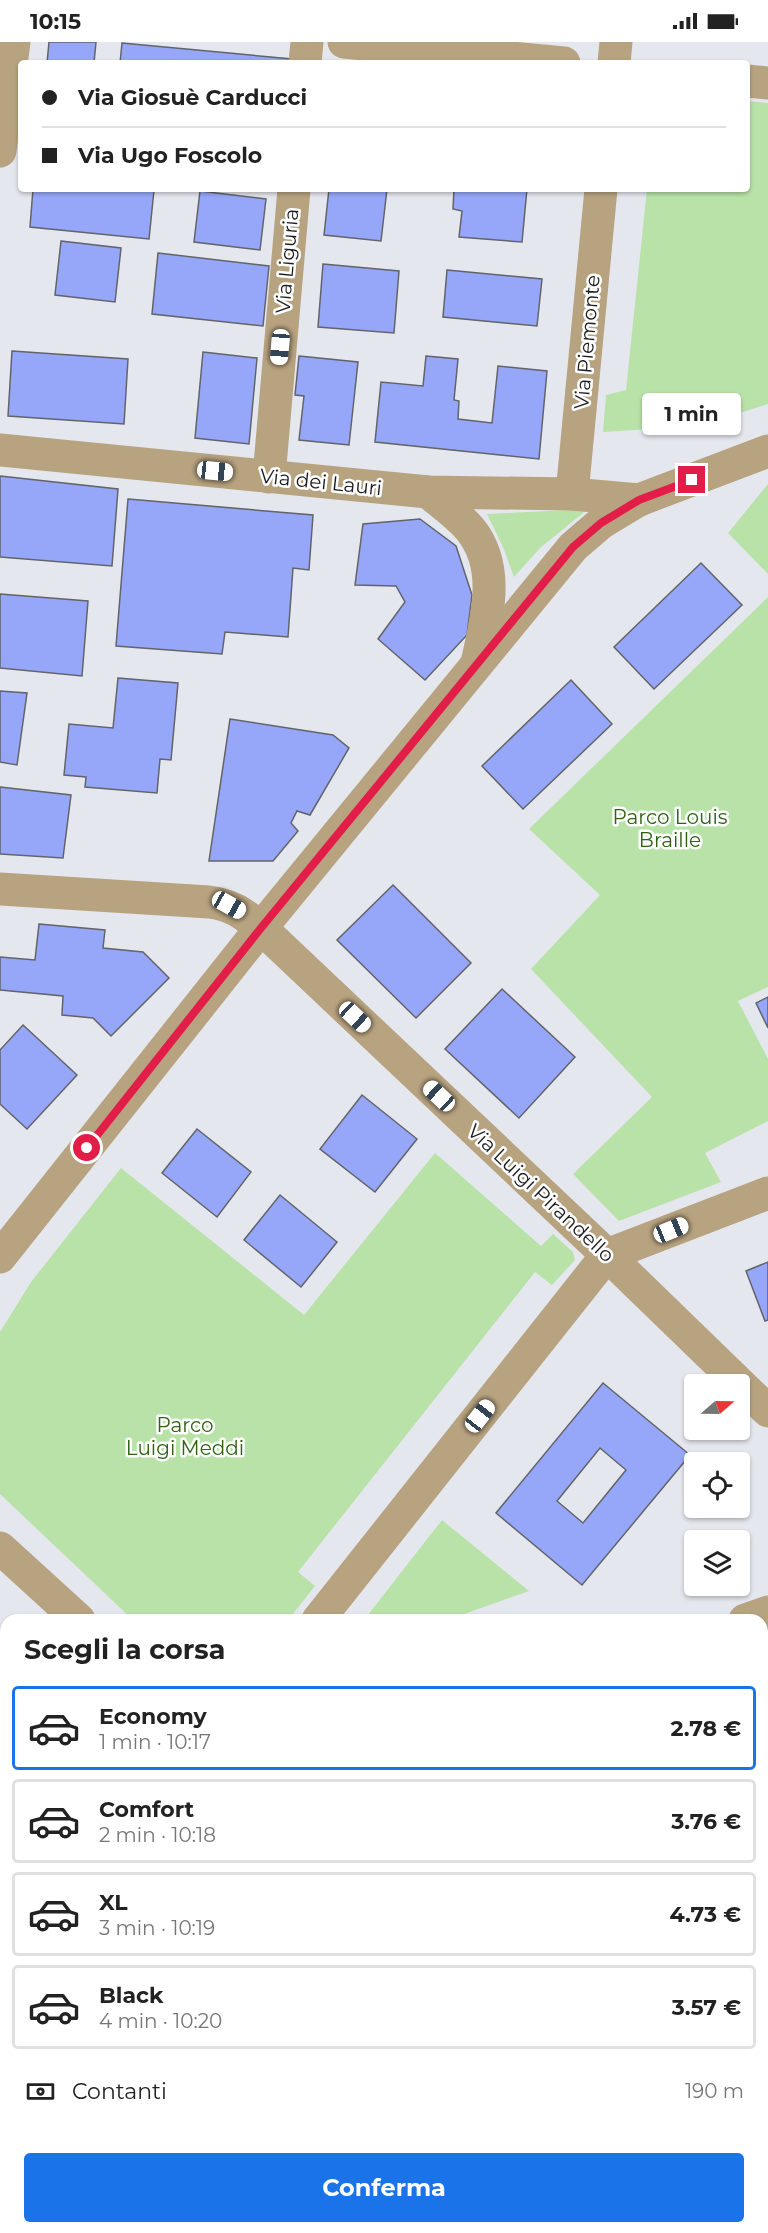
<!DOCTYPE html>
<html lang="it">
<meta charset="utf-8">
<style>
:root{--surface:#fff;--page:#f6f6f6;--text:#222;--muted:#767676;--line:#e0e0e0;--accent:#1a73e8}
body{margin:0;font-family:Montserrat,sans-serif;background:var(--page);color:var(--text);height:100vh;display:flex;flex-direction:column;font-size:22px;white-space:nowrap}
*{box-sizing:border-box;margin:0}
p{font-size:20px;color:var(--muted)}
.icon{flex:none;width:33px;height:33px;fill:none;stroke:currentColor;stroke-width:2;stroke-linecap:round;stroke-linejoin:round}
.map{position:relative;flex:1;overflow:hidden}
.side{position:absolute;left:0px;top:1572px;width:768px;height:620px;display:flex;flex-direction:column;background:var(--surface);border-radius:18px 18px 0 0;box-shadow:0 2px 4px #0004}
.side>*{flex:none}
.banner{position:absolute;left:18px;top:18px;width:732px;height:132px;border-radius:6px;box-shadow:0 2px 4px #0004;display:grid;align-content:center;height:132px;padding:0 24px;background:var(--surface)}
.needle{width:39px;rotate:70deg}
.controls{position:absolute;left:684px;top:1332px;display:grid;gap:12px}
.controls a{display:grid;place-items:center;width:66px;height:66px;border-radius:6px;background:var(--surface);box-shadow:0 2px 4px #0004;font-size:30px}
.end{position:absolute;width:27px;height:27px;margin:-14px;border:8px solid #e11d48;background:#fff;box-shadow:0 0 0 3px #fff}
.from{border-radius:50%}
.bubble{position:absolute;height:42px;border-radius:6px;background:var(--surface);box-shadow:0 2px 4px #0004;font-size:20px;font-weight:700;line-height:42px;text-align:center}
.car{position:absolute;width:18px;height:36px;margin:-18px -9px;border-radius:8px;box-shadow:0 0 4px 2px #0007;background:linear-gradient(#fff 24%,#345 0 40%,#fff 0 76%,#345 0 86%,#fff 0)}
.banner b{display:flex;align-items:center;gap:21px;height:57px;font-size:22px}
.banner b+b{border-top:2px solid var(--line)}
.banner i{width:15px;height:15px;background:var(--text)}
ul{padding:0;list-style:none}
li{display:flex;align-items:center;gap:18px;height:84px;margin:0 12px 9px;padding:0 12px;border:3px solid var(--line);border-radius:6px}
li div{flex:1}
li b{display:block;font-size:22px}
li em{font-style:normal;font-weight:700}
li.selected{border-color:var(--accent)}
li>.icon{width:54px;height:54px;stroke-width:1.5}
h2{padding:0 24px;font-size:27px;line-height:72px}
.pay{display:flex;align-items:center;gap:15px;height:66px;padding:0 24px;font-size:22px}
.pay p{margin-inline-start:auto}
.cta{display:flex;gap:12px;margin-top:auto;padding:12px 24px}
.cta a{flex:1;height:69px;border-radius:6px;background:var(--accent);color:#fff;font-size:24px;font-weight:700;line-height:69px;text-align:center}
.status{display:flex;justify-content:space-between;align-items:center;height:42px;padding:0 30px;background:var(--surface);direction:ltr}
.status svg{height:16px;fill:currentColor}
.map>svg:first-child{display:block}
.built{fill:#d7dbe9}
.green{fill:#b9e2a9}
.building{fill:#96a7f9;stroke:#62646a;stroke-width:1.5;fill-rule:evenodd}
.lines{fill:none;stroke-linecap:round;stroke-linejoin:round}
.minor{stroke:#b8a380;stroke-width:33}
.route{stroke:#e11d48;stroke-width:8}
.labels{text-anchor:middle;stroke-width:5;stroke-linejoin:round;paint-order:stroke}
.street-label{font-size:20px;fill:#1c1d1f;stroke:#fff}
.park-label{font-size:20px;fill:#2f6214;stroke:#fff}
</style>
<div class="status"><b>10:15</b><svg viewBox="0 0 49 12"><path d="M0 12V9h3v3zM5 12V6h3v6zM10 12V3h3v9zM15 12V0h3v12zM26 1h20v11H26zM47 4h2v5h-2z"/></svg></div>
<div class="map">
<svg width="768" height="2191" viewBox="0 0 768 2191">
<rect width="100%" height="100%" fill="#e5e7ee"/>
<path class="built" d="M 0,1588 L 6,1594 L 6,1897 L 0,1892 Z"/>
<g class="green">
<path d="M 747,59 L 768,61 L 768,362 L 700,384 L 603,390 L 606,353 L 626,348 L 647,147 L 747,147 Z"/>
<path d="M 768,442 L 768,532 L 728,491 Z"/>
<path d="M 588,467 L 540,506 L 514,535 L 503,505 L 487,472 Z"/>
<path d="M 768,555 L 768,945 L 738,959 L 768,1017 L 768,1079 L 705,1111 L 721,1140 L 619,1179 L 573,1132 L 652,1055 L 531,927 L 600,853 L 529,787 Z"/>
<path d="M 435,1111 L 541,1204 L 553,1192 L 573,1210 L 575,1218 L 552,1243 L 535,1230 L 298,1530 L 315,1544 L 288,1578 L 133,1578 L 0,1452 L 0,1290 L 31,1240 L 121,1126 L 304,1273 Z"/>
<path d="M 442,1478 L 529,1549 L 447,1578 L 364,1578 Z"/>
</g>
<g class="building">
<path d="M 49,0 L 96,0 L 94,21 L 47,21 Z"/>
<path d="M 122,1 L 292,17 L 292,21 L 120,21 Z"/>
<path d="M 33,147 L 154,148 L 149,197 L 30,185 Z"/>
<path d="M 329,147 L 387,147 L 381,199 L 324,193 Z"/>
<path d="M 454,147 L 527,147 L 522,200 L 459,195 L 462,169 L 453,167 Z"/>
<path d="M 200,149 L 266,157 L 260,208 L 194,200 Z"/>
<path d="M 61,199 L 121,206 L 115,260 L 55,253 Z"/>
<path d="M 158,211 L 269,224 L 263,284 L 152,272 Z"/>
<path d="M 323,222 L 399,229 L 394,291 L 318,285 Z"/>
<path d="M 447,228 L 542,237 L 537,284 L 443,275 Z"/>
<path d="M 12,309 L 128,317 L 124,382 L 8,374 Z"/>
<path d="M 203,310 L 257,316 L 249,402 L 195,396 Z"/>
<path d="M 299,314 L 358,320 L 349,403 L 299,398 L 304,354 L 295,353 Z"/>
<path d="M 426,314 L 458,317 L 454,358 L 459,359 L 458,377 L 492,381 L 498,324 L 547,329 L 539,417 L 375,400 L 381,340 L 423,344 Z"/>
<path d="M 0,434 L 118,447 L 112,524 L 0,515 Z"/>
<path d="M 128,457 L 313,473 L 309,528 L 293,526 L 288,595 L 225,590 L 222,612 L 116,604 Z"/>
<path d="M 420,477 L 456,504 L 472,553 L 467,593 L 425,638 L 378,597 L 405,560 L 396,544 L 355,543 L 363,482 Z"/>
<path d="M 701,521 L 742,563 L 654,647 L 614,605 Z"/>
<path d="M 0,552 L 88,559 L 82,634 L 0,626 Z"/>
<path d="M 118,636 L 178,641 L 171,718 L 160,717 L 157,751 L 85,745 L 86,735 L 64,733 L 69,682 L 113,686 Z"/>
<path d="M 571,638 L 612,682 L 523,767 L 482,724 Z"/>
<path d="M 0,649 L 27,651 L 17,723 L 0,720 Z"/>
<path d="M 230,677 L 333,693 L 349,706 L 310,773 L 297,769 L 291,781 L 298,789 L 273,819 L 209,819 Z"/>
<path d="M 0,745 L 71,753 L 63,816 L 0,812 Z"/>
<path d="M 393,843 L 471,921 L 416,976 L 337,898 Z"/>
<path d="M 39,882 L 105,888 L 103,906 L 143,910 L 169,936 L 111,994 L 93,976 L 62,973 L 63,954 L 0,948 L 0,915 L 35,918 Z"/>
<path d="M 502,947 L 575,1015 L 519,1076 L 445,1007 Z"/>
<path d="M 768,955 L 768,986 L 756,961 Z"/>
<path d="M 23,983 L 77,1033 L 27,1087 L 0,1062 L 0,1008 Z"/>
<path d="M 362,1053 L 417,1097 L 375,1150 L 320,1107 Z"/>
<path d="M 197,1087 L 251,1130 L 217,1175 L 162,1131 Z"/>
<path d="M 280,1153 L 337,1200 L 301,1245 L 244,1198 Z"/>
<path d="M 768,1220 L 768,1278 L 765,1279 L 746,1229 Z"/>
<path d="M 603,1341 L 690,1413 L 582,1543 L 496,1471 ZM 600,1406 L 626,1428 L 583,1481 L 557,1459 Z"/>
<path d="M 768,1632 L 768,1870 L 762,1875 L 762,1638 Z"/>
<path d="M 0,1706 L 6,1712 L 6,1820 L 0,1815 Z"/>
<path d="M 111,2186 L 208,2186 L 204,2191 L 118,2191 Z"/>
</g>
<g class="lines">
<g class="minor">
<path d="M 344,0 L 564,21"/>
<path d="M 305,21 L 307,0"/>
<path d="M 614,21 L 616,0"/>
<path d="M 747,39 L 768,41"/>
<path d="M 0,109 L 14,0"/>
<path d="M 0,408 L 428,450 L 572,452 L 639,458"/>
<path d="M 269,435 L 294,147"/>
<path d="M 428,450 C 442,462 458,473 470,487 C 501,525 487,574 478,617"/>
<path d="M 572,452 L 601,147"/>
<path d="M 0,847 L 209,860 C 232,863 243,871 261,886 L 607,1213 L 768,1369"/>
<path d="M 0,1215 L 261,886 L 573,505 L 601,481 L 639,458 L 768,409"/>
<path d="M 0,1506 L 79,1578"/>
<path d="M 318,1578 L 607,1213 L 768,1151"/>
<path d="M 745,1578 L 768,1570"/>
<path d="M 712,2186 L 718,2191"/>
</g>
</g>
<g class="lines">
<path class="route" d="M 87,1106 L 261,886 L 573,505 L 601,481 L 639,458 L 692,438"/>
</g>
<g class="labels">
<g class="street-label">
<text transform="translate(287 219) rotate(-85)" y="7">Via Liguria</text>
<text transform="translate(587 300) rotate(-85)" y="7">Via Piemonte</text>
<text transform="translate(321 440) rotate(6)" y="7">Via dei Lauri</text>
<text transform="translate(541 1151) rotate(43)" y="7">Via Luigi Pirandello</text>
</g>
<g class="park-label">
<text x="670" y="782">Parco Louis<tspan x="670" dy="23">Braille</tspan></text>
<text x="185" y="1390">Parco<tspan x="185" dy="23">Luigi Meddi</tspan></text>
</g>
</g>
</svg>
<div class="controls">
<a><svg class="needle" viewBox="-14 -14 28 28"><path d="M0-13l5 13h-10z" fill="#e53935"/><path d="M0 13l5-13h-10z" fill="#767676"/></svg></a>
<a><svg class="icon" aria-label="locate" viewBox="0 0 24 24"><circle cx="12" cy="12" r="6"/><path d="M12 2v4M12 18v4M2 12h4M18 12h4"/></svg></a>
<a><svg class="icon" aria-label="layers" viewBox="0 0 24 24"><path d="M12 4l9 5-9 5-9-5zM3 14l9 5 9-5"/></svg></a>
</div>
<i class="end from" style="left:87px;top:1106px"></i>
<i class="end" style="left:692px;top:438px"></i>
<div class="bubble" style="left:642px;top:351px;width:99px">1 min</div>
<i class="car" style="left:280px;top:305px;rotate:185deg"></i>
<i class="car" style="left:215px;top:429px;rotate:96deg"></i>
<i class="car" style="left:229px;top:863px;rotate:119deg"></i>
<i class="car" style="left:355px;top:975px;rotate:133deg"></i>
<i class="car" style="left:439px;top:1054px;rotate:313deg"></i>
<i class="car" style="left:671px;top:1188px;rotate:68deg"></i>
<i class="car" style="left:480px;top:1374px;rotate:38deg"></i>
<div class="banner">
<b><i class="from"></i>Via Giosuè Carducci</b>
<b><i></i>Via Ugo Foscolo</b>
</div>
<section class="side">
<h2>Scegli la corsa</h2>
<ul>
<li class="selected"><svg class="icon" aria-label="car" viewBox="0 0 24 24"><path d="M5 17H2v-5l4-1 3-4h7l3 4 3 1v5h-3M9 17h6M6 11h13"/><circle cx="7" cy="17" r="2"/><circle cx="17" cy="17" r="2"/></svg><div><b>Economy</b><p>1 min · 10:17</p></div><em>2.78 €</em></li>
<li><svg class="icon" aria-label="car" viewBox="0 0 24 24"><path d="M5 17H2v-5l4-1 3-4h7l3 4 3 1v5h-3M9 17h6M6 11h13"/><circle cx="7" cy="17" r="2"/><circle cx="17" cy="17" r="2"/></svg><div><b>Comfort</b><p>2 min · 10:18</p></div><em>3.76 €</em></li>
<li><svg class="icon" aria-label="car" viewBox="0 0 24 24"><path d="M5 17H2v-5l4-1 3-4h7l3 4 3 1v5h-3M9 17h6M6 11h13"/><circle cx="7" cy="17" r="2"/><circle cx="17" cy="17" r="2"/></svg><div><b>XL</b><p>3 min · 10:19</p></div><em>4.73 €</em></li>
<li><svg class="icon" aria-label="car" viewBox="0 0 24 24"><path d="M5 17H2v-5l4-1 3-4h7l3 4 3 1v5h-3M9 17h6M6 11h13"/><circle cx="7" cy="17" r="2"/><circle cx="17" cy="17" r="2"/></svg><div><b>Black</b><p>4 min · 10:20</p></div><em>3.57 €</em></li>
</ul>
<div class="pay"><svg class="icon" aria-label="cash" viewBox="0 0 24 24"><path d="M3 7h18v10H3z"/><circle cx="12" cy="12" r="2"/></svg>Contanti<p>190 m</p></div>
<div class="cta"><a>Conferma</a></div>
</section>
</div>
